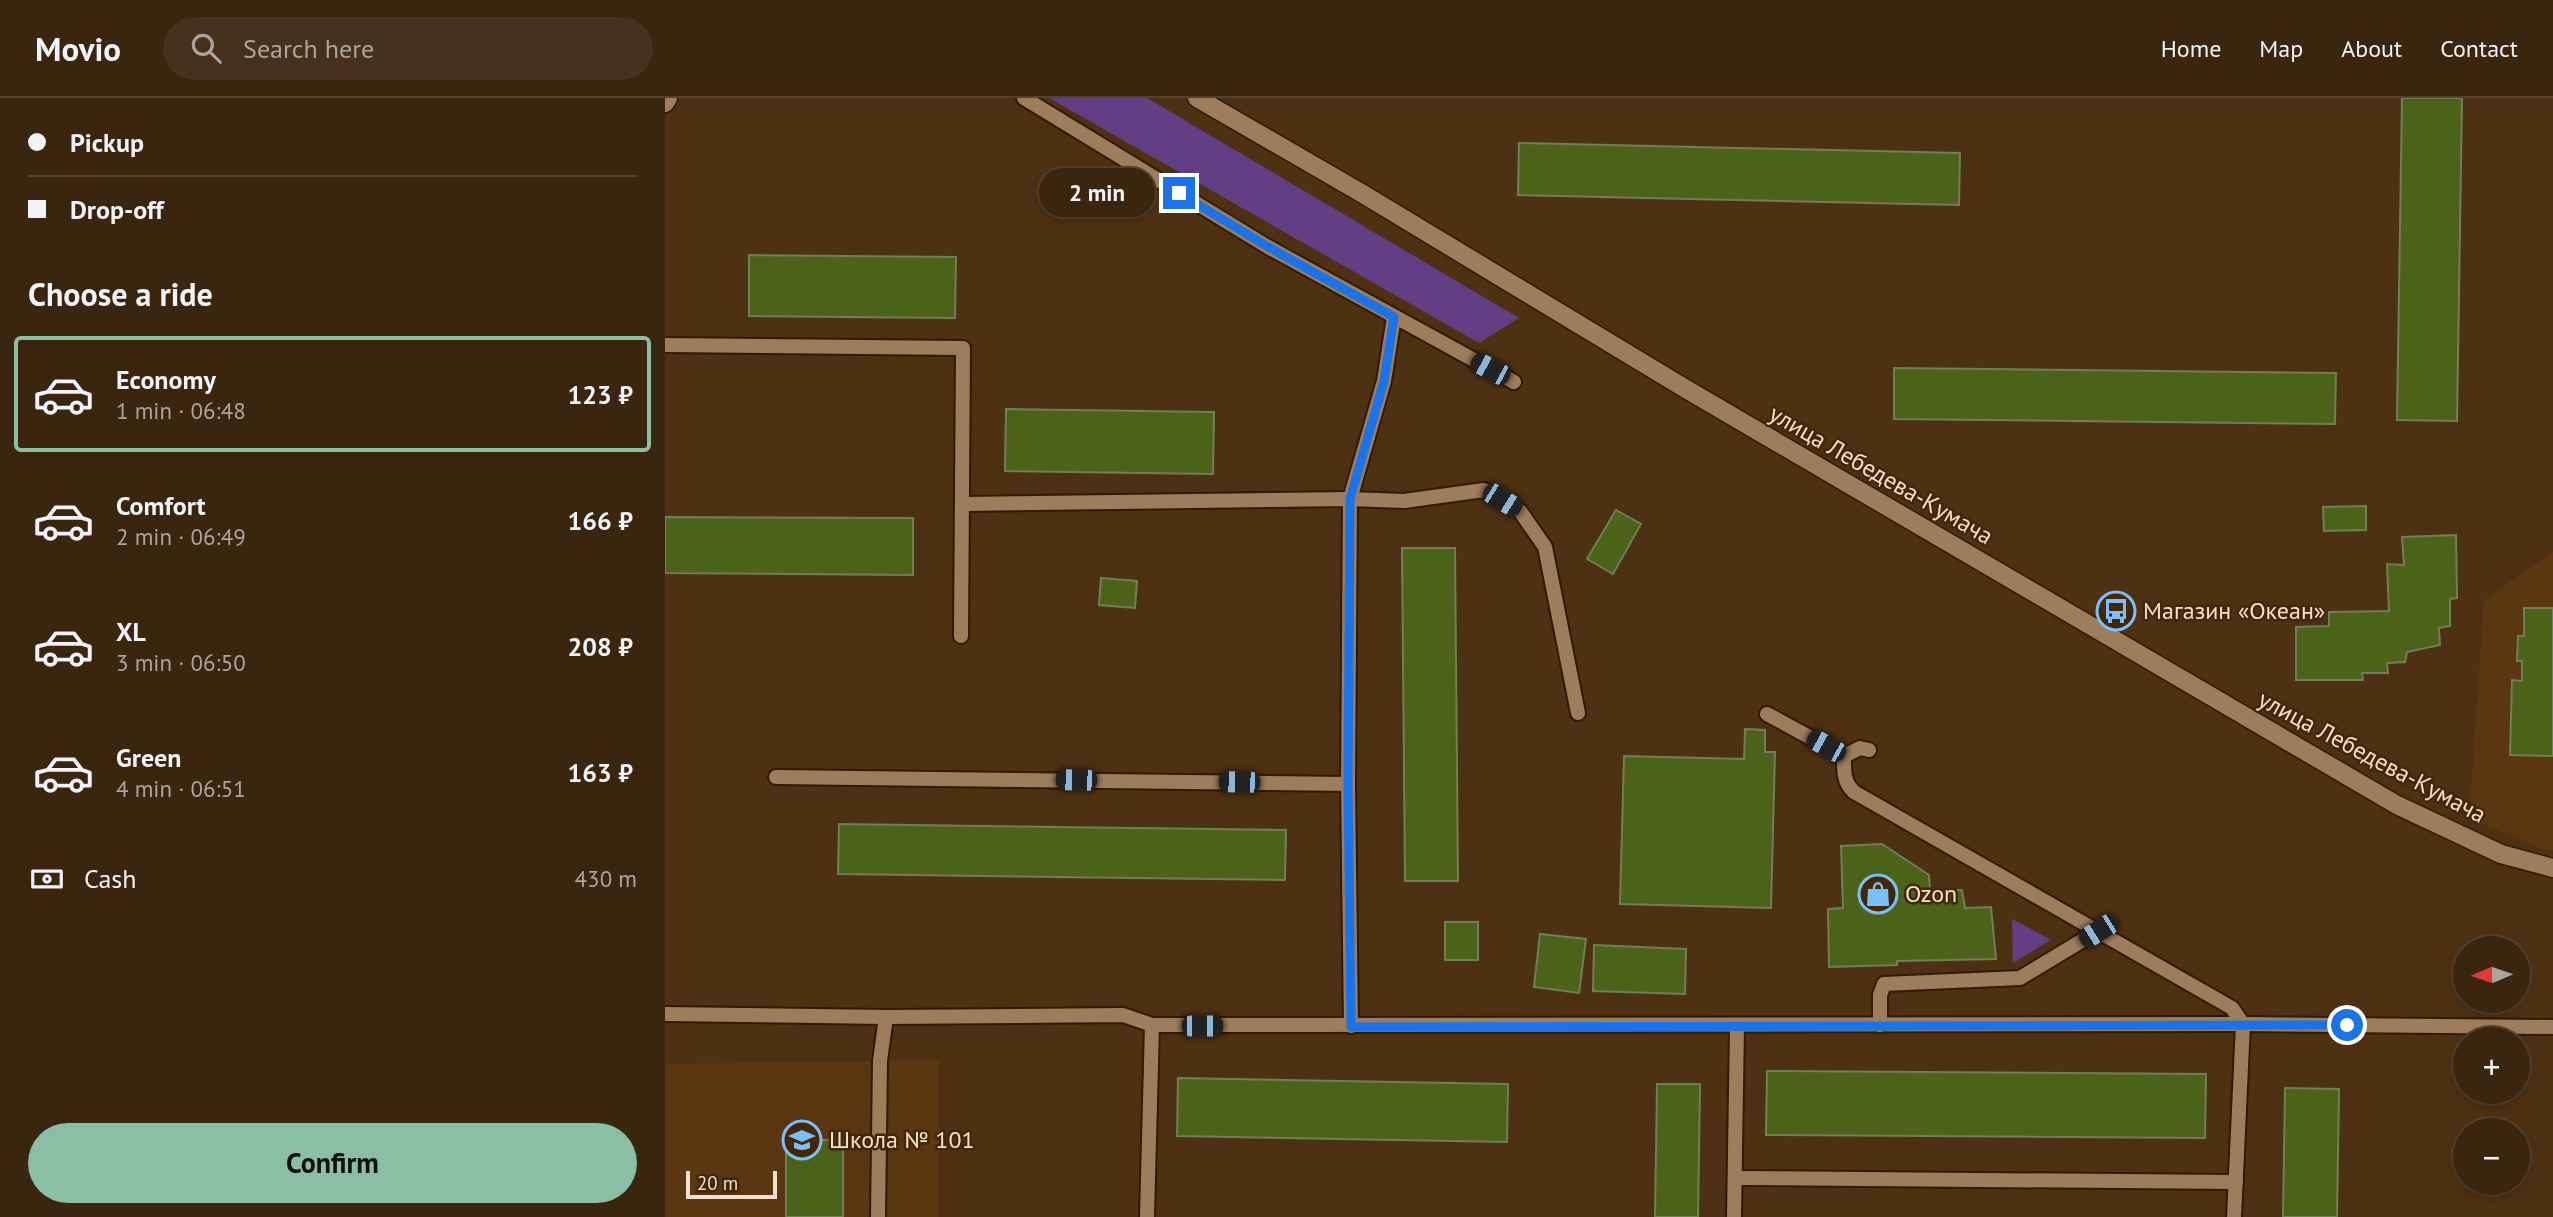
<!DOCTYPE html>
<meta charset="utf-8">
<style>
:root{--surface:#3a250e;--page:#45311c;--text:#f1f3f6;--muted:#aba59e;--line:#54422e;--accent:#8abfa5}
body{margin:0;font-family:"PT Sans",sans-serif;background:var(--page);color:var(--text);height:100vh;display:flex;flex-direction:column;font-size:26px;white-space:nowrap}
*{box-sizing:border-box;margin:0}
p{font-size:23px;color:var(--muted)}
.icon{flex:none;width:38px;height:38px;fill:none;stroke:currentColor;stroke-width:2;stroke-linecap:round;stroke-linejoin:round}
.map{position:relative;flex:1;overflow:hidden}
.panel{display:flex;flex-direction:column;background:var(--surface);width:665px}
.panel>*{flex:none}
.top-card{display:grid;align-content:center;height:154px;padding:0 28px;background:var(--surface)}
.needle{width:46px;rotate:268deg}
.buttons{position:absolute;left:1788px;top:838px;display:grid;gap:14px}
.buttons a{display:grid;place-items:center;width:77px;height:77px;border-radius:50%;background:var(--surface);box-shadow:0 4px 10px #0003,0 0 0 2px var(--line);font-size:35px}
.scale{position:absolute;left:21px;bottom:18px;width:91px;box-sizing:border-box;padding-left:7px;border:4px solid #f3e1d0;border-top:0;font-size:19px;line-height:24px;white-space:nowrap;color:#f3e1d0;-webkit-text-stroke:5px #432706;paint-order:stroke}
.end{position:absolute;width:32px;height:32px;margin:-16px;border:9px solid #1a73e8;background:#fff;box-shadow:0 0 0 4px #fff}
.from{border-radius:50%}
.bubble{position:absolute;height:49px;border-radius:24px;background:var(--surface);box-shadow:0 4px 10px #0003,0 0 0 2px var(--line);font-size:23px;font-weight:600;line-height:49px;text-align:center}
.car{position:absolute;width:21px;height:42px;margin:-21px -10px;border-radius:9px;box-shadow:0 0 5px 2px #0007;background:linear-gradient(#222 24%,#8ab4d8 0 40%,#222 0 76%,#8ab4d8 0 86%,#222 0)}
.top-card b{display:flex;align-items:center;gap:24px;height:66px;font-size:26px}
.top-card b+b{border-top:2px solid var(--line)}
.top-card i{width:18px;height:18px;background:var(--text)}
ul{padding:0;list-style:none}
li{display:flex;align-items:center;gap:21px;height:116px;margin:0 14px 10px;padding:0 14px;border:4px solid transparent;border-radius:7px}
li div{flex:1}
li b{display:block;font-size:26px}
li em{font-style:normal;font-weight:600}
li.current{border-color:var(--accent)}
li>.icon{width:63px;height:63px;stroke-width:1.5}
h2{padding:0 28px;font-size:32px;line-height:84px}
.pay{display:flex;align-items:center;gap:18px;height:77px;padding:0 28px;font-size:26px}
.pay p{margin-inline-start:auto}
.cta{display:flex;gap:14px;margin-top:auto;padding:14px 28px}
.cta a{flex:1;height:80px;border-radius:42px;background:var(--accent);color:#111;font-size:28px;font-weight:600;line-height:80px;text-align:center}
header{display:flex;align-items:center;gap:42px;box-sizing:border-box;height:98px;padding:0 35px;background:var(--surface);border-bottom:2px solid var(--line)}
header strong{font-size:33px}
nav{display:flex;gap:38px;margin-inline-start:auto;font-size:24px}
.search{width:490px;height:63px;background:var(--page);display:flex;align-items:center;gap:18px;box-sizing:border-box;padding:0 24px;border-radius:38px;color:var(--muted);font-size:26px}
main{display:flex;flex:1;min-height:0}
.map>svg:first-child{display:block}
.built{fill:#5a3710}
.green{fill:#623e84}
.building{fill:#4b6219;stroke:#6f7f57;stroke-width:2}
.lines{fill:none;stroke-linecap:round;stroke-linejoin:round}
.service-casing{stroke:#2f1a03;stroke-width:18}
.tertiary-casing{stroke:#2f1a03;stroke-width:21}
.secondary-casing{stroke:#2f1a03;stroke-width:21}
.service{stroke:#9e7d5c;stroke-width:14}
.tertiary{stroke:#9e7d5c;stroke-width:18}
.secondary{stroke:#9e7d5c;stroke-width:18}
.route{stroke:#1a73e8;stroke-width:9}
.labels{text-anchor:middle;stroke-width:5;stroke-linejoin:round;paint-order:stroke}
.street-label{font-size:24px;fill:#f3e1d0;stroke:#432706}
.poi-label{font-size:24px;fill:#f3e1d0;stroke:#432706;text-anchor:start}
</style>
<header>
<strong>Movio</strong>
<div class="search"><svg class="icon" aria-label="search" viewBox="0 0 24 24"><circle cx="10" cy="10" r="6"/><path d="M15 15l6 6"/></svg>Search here</div>
<nav><a>Home</a><a>Map</a><a>About</a><a>Contact</a></nav>
</header>
<main>
<section class="panel">
<div class="top-card">
<b><i class="from"></i>Pickup</b>
<b><i></i>Drop-off</b>
</div>
<h2>Choose a ride</h2>
<ul>
<li class="current"><svg class="icon" aria-label="car" viewBox="0 0 24 24"><path d="M5 17H2v-5l4-1 3-4h7l3 4 3 1v5h-3M9 17h6M6 11h13"/><circle cx="7" cy="17" r="2"/><circle cx="17" cy="17" r="2"/></svg><div><b>Economy</b><p>1 min · 06:48</p></div><em>123 ₽</em></li>
<li><svg class="icon" aria-label="car" viewBox="0 0 24 24"><path d="M5 17H2v-5l4-1 3-4h7l3 4 3 1v5h-3M9 17h6M6 11h13"/><circle cx="7" cy="17" r="2"/><circle cx="17" cy="17" r="2"/></svg><div><b>Comfort</b><p>2 min · 06:49</p></div><em>166 ₽</em></li>
<li><svg class="icon" aria-label="car" viewBox="0 0 24 24"><path d="M5 17H2v-5l4-1 3-4h7l3 4 3 1v5h-3M9 17h6M6 11h13"/><circle cx="7" cy="17" r="2"/><circle cx="17" cy="17" r="2"/></svg><div><b>XL</b><p>3 min · 06:50</p></div><em>208 ₽</em></li>
<li><svg class="icon" aria-label="car" viewBox="0 0 24 24"><path d="M5 17H2v-5l4-1 3-4h7l3 4 3 1v5h-3M9 17h6M6 11h13"/><circle cx="7" cy="17" r="2"/><circle cx="17" cy="17" r="2"/></svg><div><b>Green</b><p>4 min · 06:51</p></div><em>163 ₽</em></li>
</ul>
<div class="pay"><svg class="icon" aria-label="cash" viewBox="0 0 24 24"><path d="M3 7h18v10H3z"/><circle cx="12" cy="12" r="2"/></svg>Cash<p>430 m</p></div>
<div class="cta"><a>Confirm</a></div>
</section>
<div class="map">
<svg width="1888" height="1119" viewBox="0 0 1888 1119">
<rect width="100%" height="100%" fill="#4e3112"/>
<g class="built">
<path d="M 1888,454 L 1888,753 L 1878,751 L 1804,720 L 1819,502 Z"/>
<path d="M 274,962 L 274,1119 L 0,1119 L 0,966 Z"/>
</g>
<g class="green">
<path d="M 384,0 L 482,0 L 854,220 L 814,245 Z"/>
<path d="M 1347,821 L 1386,842 L 1348,865 Z"/>
</g>
<g class="building">
<path d="M 1737,0 L 1797,0 L 1792,323 L 1732,322 Z"/>
<path d="M 854,45 L 1295,55 L 1294,107 L 853,97 Z"/>
<path d="M 84,157 L 291,159 L 290,220 L 84,218 Z"/>
<path d="M 1229,270 L 1671,275 L 1670,326 L 1229,321 Z"/>
<path d="M 341,311 L 549,314 L 548,376 L 340,373 Z"/>
<path d="M 1701,408 L 1701,432 L 1659,433 L 1658,409 Z"/>
<path d="M 951,412 L 976,426 L 948,476 L 922,461 Z"/>
<path d="M 0,419 L 248,420 L 248,477 L 0,475 Z"/>
<path d="M 1791,437 L 1792,500 L 1785,501 L 1785,528 L 1774,530 L 1775,547 L 1742,554 L 1740,564 L 1722,565 L 1723,575 L 1697,575 L 1698,582 L 1631,582 L 1631,529 L 1664,528 L 1664,514 L 1724,513 L 1722,466 L 1739,467 L 1737,439 Z"/>
<path d="M 737,450 L 790,450 L 793,783 L 740,783 Z"/>
<path d="M 436,480 L 472,483 L 470,510 L 434,507 Z"/>
<path d="M 1859,510 L 1888,510 L 1888,658 L 1845,657 L 1847,582 L 1857,583 L 1857,563 L 1852,563 L 1853,538 L 1859,538 Z"/>
<path d="M 1080,631 L 1100,632 L 1100,654 L 1110,654 L 1106,810 L 955,806 L 959,658 L 1079,661 Z"/>
<path d="M 174,726 L 621,732 L 620,782 L 173,776 Z"/>
<path d="M 1217,746 L 1264,777 L 1265,793 L 1297,792 L 1300,810 L 1326,809 L 1331,861 L 1232,863 L 1232,867 L 1164,869 L 1163,811 L 1178,810 L 1176,748 Z"/>
<rect x="780" y="824" width="33" height="38"/>
<path d="M 875,836 L 921,841 L 914,895 L 869,889 Z"/>
<path d="M 929,847 L 1021,851 L 1020,896 L 928,893 Z"/>
<path d="M 1102,973 L 1541,976 L 1540,1040 L 1101,1037 Z"/>
<path d="M 513,980 L 843,986 L 842,1044 L 512,1038 Z"/>
<path d="M 992,986 L 1035,986 L 1033,1119 L 990,1119 Z"/>
<path d="M 1620,990 L 1674,991 L 1672,1119 L 1618,1119 Z"/>
<rect x="121" y="1042" width="57" height="77"/>
</g>
<g class="lines">
<defs>
<g id="service">
<path d="M 359,0 L 603,149 L 849,284"/>
<path d="M 0,247 L 298,250 L 296,538"/>
<path d="M 297,406 L 685,401 L 739,403 L 819,392 L 855,413 L 880,449 L 913,615"/>
<path d="M 1102,616 L 1179,658 C 1179,672 1178,684 1189,694 L 1567,910 L 1578,926 L 1569,1119"/>
<path d="M 1179,658 L 1195,650 L 1204,652"/>
<path d="M 111,679 L 683,686"/>
<path d="M 0,916 L 221,919 L 458,917 L 487,927 L 1578,926 L 1888,929"/>
<path d="M 1215,927 L 1215,897 L 1219,886 L 1355,880 L 1433,833"/>
<path d="M 686,928 L 683,686 L 685,401 L 719,283 L 729,219"/>
<path d="M 1070,1080 L 1571,1084"/>
<path d="M 213,1119 L 215,963 L 221,919"/>
<path d="M 482,1119 L 487,927"/>
<path d="M 1069,1119 L 1072,927"/>
</g>
<path id="tertiary" d="M 532,0 L 698,96 L 1021,291 L 1732,707 L 1836,756 L 1888,770"/>
<path id="secondary" d="M 0,5 L 3,0"/>
</defs>
<use href="#service" class="service-casing"/>
<use href="#tertiary" class="tertiary-casing"/>
<use href="#secondary" class="secondary-casing"/>
<use href="#service" class="service"/>
<use href="#tertiary" class="tertiary"/>
<use href="#secondary" class="secondary"/>
</g>
<g class="lines">
<path class="route" d="M 514,95 L 603,149 L 729,219 L 719,283 L 685,401 L 683,686 L 686,929 L 1682,927"/>
</g>
<defs>
<symbol id="bus-ring" viewBox="-11 -11 22 22"><circle r="9.5" fill="#432706" stroke="#7bbef8" stroke-width="1.5"/><path d="M-5-6H5V4H4V6H2V4H-2V6H-4V4H-5ZM-3.5-4V0h7V-4ZM-3.5 1.2v1.5H-2V1.2ZM2 1.2v1.5H3.5V1.2Z" fill="#7bbef8"/></symbol>
<symbol id="shop-ring" viewBox="-11 -11 22 22"><circle r="9.5" fill="#432706" stroke="#7bbef8" stroke-width="1.5"/><path d="M-5-2.5h2.3a2.7 3.5 0 0 1 5.4 0H5L5.5 6h-11ZM-1.5-2.5h3a1.5 2.3 0 0 0-3 0Z" fill="#7bbef8"/></symbol>
<symbol id="school-ring" viewBox="-11 -11 22 22"><circle r="9.5" fill="#432706" stroke="#7bbef8" stroke-width="1.5"/><path d="M0-5L7-2L0 1L-7-2ZM-4 1L0 2.5L4 1V4Q0 6-4 4Z" fill="#7bbef8"/></symbol>
</defs>
<g fill-rule="evenodd">
<use href="#bus-ring" x="1429" y="491" width="44" height="44"/>
<use href="#shop-ring" x="1191" y="774" width="44" height="44"/>
<use href="#school-ring" x="115" y="1020" width="44" height="44"/>
</g>
<g class="labels">
<g class="street-label">
<text transform="translate(1216 377) rotate(30)" y="8">улица Лебедева-Кумача</text>
<text transform="translate(1707 659) rotate(28)" y="8">улица Лебедева-Кумача</text>
</g>
<g class="poi-label">
<text x="1478" y="521">Магазин «Океан»</text>
<text x="1240" y="804">Ozon</text>
<text x="164" y="1050">Школа № 101</text>
</g>
</g>
</svg>
<div class="buttons">
<a><svg class="needle" viewBox="-14 -14 28 28"><path d="M0-13l5 13h-10z" fill="#e53935"/><path d="M0 13l5-13h-10z" fill="#aba59e"/></svg></a>
<a>+</a>
<a>−</a>
</div>
<div class="scale">20 m</div>
<i class="end from" style="left:1682px;top:927px"></i>
<i class="end" style="left:514px;top:95px"></i>
<div class="bubble" style="left:374px;top:70px;width:116px">2 min</div>
<i class="car" style="left:825px;top:271px;rotate:298deg"></i>
<i class="car" style="left:837px;top:402px;rotate:122deg"></i>
<i class="car" style="left:1161px;top:648px;rotate:299deg"></i>
<i class="car" style="left:411px;top:682px;rotate:271deg"></i>
<i class="car" style="left:574px;top:684px;rotate:271deg"></i>
<i class="car" style="left:1433px;top:833px;rotate:238deg"></i>
<i class="car" style="left:537px;top:928px;rotate:90deg"></i>
</div>
</main>
